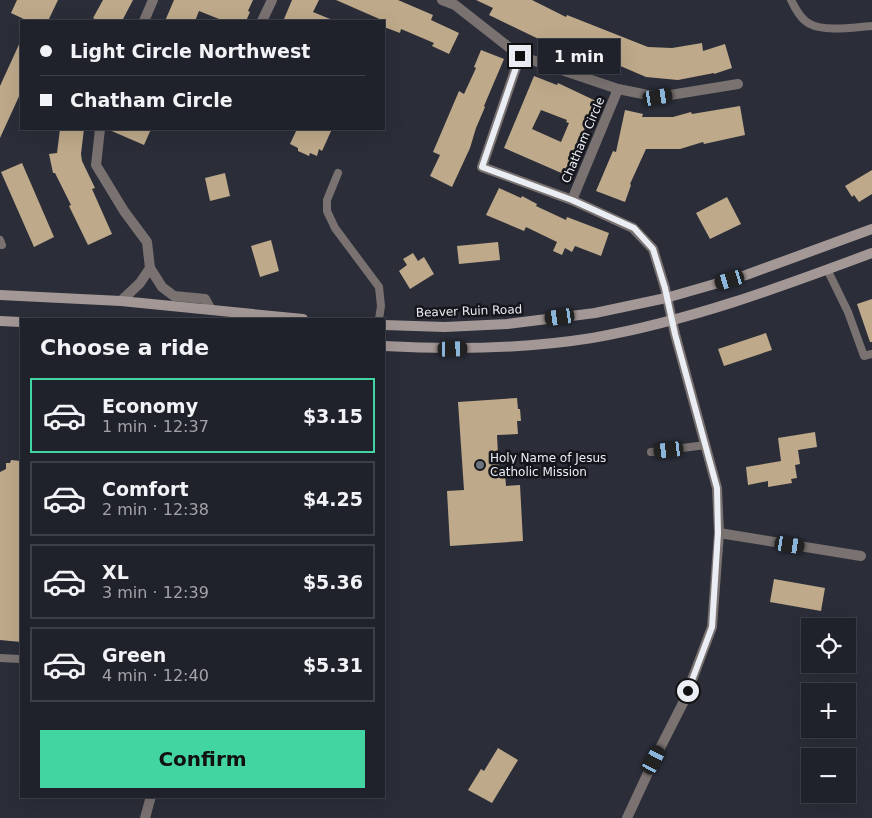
<!DOCTYPE html>
<meta charset="utf-8">
<style>
:root{--surface:#20222b;--page:#282a33;--text:#f1f3f6;--muted:#a2a4a9;--line:#3d3f47;--accent:#42d4a1}
body{margin:0;font-family:"DejaVu Sans",sans-serif;background:var(--page);color:var(--text);height:100vh;display:flex;flex-direction:column;font-size:19px;white-space:nowrap}
*{box-sizing:border-box;margin:0}
p{font-size:16px;color:var(--muted)}
.icon{flex:none;width:28px;height:28px;fill:none;stroke:currentColor;stroke-width:2;stroke-linecap:round;stroke-linejoin:round}
.map{position:relative;flex:1;overflow:hidden}
.panel{position:absolute;left:20px;top:318px;width:365px;height:480px;display:flex;flex-direction:column;background:var(--surface);border-radius:0px;box-shadow:0 5px 20px #0002,0 0 0 1px var(--line)}
.panel>*{flex:none}
.hud{position:absolute;left:20px;top:20px;width:365px;height:110px;border-radius:0px;box-shadow:0 5px 20px #0002,0 0 0 1px var(--line);display:grid;align-content:center;height:110px;padding:0 20px;background:var(--surface)}
.controls{position:absolute;left:801px;top:618px;display:grid;gap:10px}
.controls a{display:grid;place-items:center;width:55px;height:55px;border-radius:0px;background:var(--surface);box-shadow:0 5px 20px #0002,0 0 0 1px var(--line);font-size:25px}
.end{position:absolute;width:22px;height:22px;margin:-11px;border:6px solid #eaedf4;background:#111;box-shadow:0 0 0 2px #111}
.from{border-radius:50%}
.bubble{position:absolute;height:35px;border-radius:0px;background:var(--surface);box-shadow:0 5px 20px #0002,0 0 0 1px var(--line);font-size:16px;font-weight:700;line-height:35px;text-align:center}
.car{position:absolute;width:15px;height:30px;margin:-15px -8px;border-radius:6px;box-shadow:0 0 4px 1px #0007;background:linear-gradient(#222 24%,#8ab4d8 0 40%,#222 0 76%,#8ab4d8 0 86%,#222 0)}
.hud b{display:flex;align-items:center;gap:18px;height:48px;font-size:19px}
.hud b+b{border-top:1px solid var(--line)}
.hud i{width:12px;height:12px;background:var(--text)}
ul{padding:0;list-style:none}
li{display:flex;align-items:center;gap:15px;height:75px;margin:0 10px 8px;padding:0 10px;border:2px solid var(--line);border-radius:0px}
li div{flex:1}
li b{display:block;font-size:19px}
li em{font-style:normal;font-weight:700}
li.active{border-color:var(--accent)}
li>.icon{width:45px;height:45px;stroke-width:1.5}
h2{padding:0 20px;font-size:22px;line-height:60px}
.button{display:flex;gap:10px;margin-top:auto;padding:10px 20px}
.button a{flex:1;height:58px;border-radius:0px;background:var(--accent);color:#111;font-size:20px;font-weight:700;line-height:58px;text-align:center}
.map>svg:first-child{display:block}
.building{fill:#bea98a;fill-rule:evenodd}
.lines{fill:none;stroke-linecap:round;stroke-linejoin:round}
.lane{stroke:#797271;stroke-width:8}
.street{stroke:#797271;stroke-width:10}
.secondary{stroke:#a49896;stroke-width:10}
.route{stroke:#eaedf4;stroke-width:6}
.worship-dot{fill:#6b7280;stroke:#15161b;stroke-width:2}
.labels{text-anchor:middle;stroke-width:5;stroke-linejoin:round;paint-order:stroke}
.street-label{font-size:12px;fill:#eaedf4;stroke:#15161b}
.poi-label{font-size:12px;fill:#eaedf4;stroke:#15161b;text-anchor:start}
</style>
<div class="map">
<svg width="872" height="818" viewBox="0 0 872 818">
<rect width="100%" height="100%" fill="#2b2e39"/>
<g class="building">
<path d="M 17,0 L 58,0 L 48,21 L 28,21 L 11,13 Z"/>
<path d="M 103,0 L 133,0 L 122,21 L 99,21 L 93,18 Z"/>
<path d="M 174,0 L 253,0 L 248,11 L 250,12 L 246,21 L 224,21 L 199,11 L 195,21 L 165,21 Z"/>
<path d="M 292,0 L 319,0 L 313,12 L 335,21 L 289,21 L 284,19 Z"/>
<path d="M 336,0 L 398,0 L 433,15 L 431,20 L 459,33 L 449,54 L 432,46 L 434,43 L 401,29 L 400,33 L 384,27 L 384,21 Z"/>
<path d="M 476,0 L 532,0 L 566,17 L 567,15 L 648,47 L 672,48 L 702,43 L 703,51 L 725,44 L 732,68 L 714,74 L 714,73 L 678,80 L 646,77 L 618,65 L 617,68 L 550,39 L 547,43 L 489,15 L 493,8 Z"/>
<path d="M 21,40 L 21,92 L 0,138 L 0,86 Z"/>
<path d="M 481,50 L 504,59 L 484,106 L 485,107 L 476,128 L 470,148 L 452,187 L 430,176 L 440,155 L 433,152 L 459,91 L 464,94 L 476,68 L 474,67 Z"/>
<path d="M 534,76 L 557,85 L 558,83 L 596,101 L 566,175 L 504,148 ZM 541,110 L 567,120 L 566,122 L 569,123 L 561,142 L 532,129 Z"/>
<path d="M 740,106 L 745,135 L 704,144 L 703,142 L 680,149 L 646,149 L 630,184 L 631,185 L 625,202 L 596,191 L 613,151 L 616,152 L 625,110 L 643,114 L 642,117 L 673,117 L 691,112 L 692,114 Z"/>
<path d="M 60,129 L 84,129 L 81,154 L 82,161 L 95,188 L 92,189 L 112,234 L 88,245 L 69,206 L 71,205 L 55,173 L 53,173 L 49,154 L 57,153 Z"/>
<path d="M 107,129 L 151,129 L 144,145 Z"/>
<path d="M 297,129 L 332,129 L 322,151 L 319,149 L 317,156 L 310,153 L 309,156 L 298,151 L 298,148 L 290,144 Z"/>
<path d="M 22,163 L 54,237 L 34,247 L 1,172 Z"/>
<path d="M 872,170 L 872,194 L 859,202 L 854,195 L 852,197 L 845,186 Z"/>
<path d="M 225,173 L 230,196 L 210,201 L 205,178 Z"/>
<path d="M 499,188 L 521,198 L 522,196 L 537,204 L 536,206 L 566,220 L 567,217 L 609,233 L 601,256 L 575,246 L 572,252 L 565,248 L 562,255 L 553,251 L 557,242 L 526,227 L 524,231 L 486,215 Z"/>
<path d="M 727,197 L 741,224 L 710,239 L 696,213 Z"/>
<path d="M 271,240 L 279,271 L 260,277 L 251,246 Z"/>
<path d="M 498,242 L 500,260 L 459,264 L 457,246 Z"/>
<path d="M 413,253 L 418,261 L 424,257 L 434,274 L 410,289 L 399,271 L 407,265 L 403,259 Z"/>
<path d="M 872,299 L 872,342 L 870,342 L 857,304 Z"/>
<path d="M 766,333 L 772,350 L 724,366 L 718,349 Z"/>
<path d="M 517,398 L 518,409 L 520,409 L 521,421 L 517,421 L 518,434 L 497,435 L 499,474 L 505,473 L 506,486 L 520,485 L 523,541 L 450,546 L 447,491 L 464,490 L 458,402 Z"/>
<path d="M 815,432 L 817,447 L 798,450 L 800,464 L 795,465 L 797,478 L 791,479 L 792,483 L 768,487 L 768,481 L 748,485 L 746,467 L 781,461 L 778,438 Z"/>
<path d="M 11,460 L 21,461 L 21,642 L 0,640 L 0,472 L 6,469 L 6,463 L 10,463 Z"/>
<path d="M 774,579 L 825,588 L 821,611 L 770,602 Z"/>
<path d="M 498,748 L 518,760 L 492,803 L 468,790 L 481,769 L 484,771 Z"/>
</g>
<g class="lines">
<g class="lane">
<path d="M 791,0 C 795,8 801,20 810,24 C 825,32 855,27 872,26"/>
<path d="M 338,173 L 327,200 L 327,211 L 335,228 L 379,287 L 381,306 L 379,319"/>
<path d="M 0,240 L 2,245"/>
<path d="M 827,269 L 848,312 L 864,356 L 872,354"/>
<path d="M 651,452 L 706,445"/>
<path d="M 0,658 L 21,659"/>
</g>
<g class="street">
<path d="M 442,0 L 455,5 L 520,56 L 482,167 L 572,200 L 633,228 L 653,249 L 665,288 L 675,334 L 717,488 L 719,533 L 712,627 L 684,701 L 654,760 L 627,818"/>
<path d="M 144,21 L 153,0"/>
<path d="M 262,21 L 272,0"/>
<path d="M 520,56 L 618,89 L 658,97 L 738,84"/>
<path d="M 100,129 L 96,165 L 124,211 L 147,242 L 150,268 L 140,283 L 121,301"/>
<path d="M 572,200 L 618,89"/>
<path d="M 150,268 L 162,287 L 174,296 L 205,299 L 211,310"/>
<path d="M 719,533 L 861,556"/>
<path d="M 145,818 L 151,796"/>
</g>
<g class="secondary">
<path d="M 0,295 L 121,301 L 303,319"/>
<path d="M 0,321 L 21,322"/>
<path d="M 384,325 L 445,327 L 507,324 L 595,313 L 666,298 L 746,275 L 872,229"/>
<path d="M 384,346 C 453,350 523,349 592,338 C 689,321 781,287 872,253"/>
</g>
</g>
<g class="lines">
<path class="route" d="M 520,56 L 482,167 L 572,200 L 634,228 L 653,249 L 665,288 L 675,334 L 717,488 L 718,533 L 712,627 L 688,691"/>
</g>
<circle class="worship-dot" cx="480" cy="465" r="5"/>
<g class="labels">
<g class="street-label">
<text transform="translate(583 140) rotate(-67)" y="4">Chatham Circle</text>
<text transform="translate(469 311) rotate(-2)" y="4">Beaver Ruin Road</text>
</g>
<g class="poi-label">
<text x="490" y="462">Holy Name of Jesus<tspan x="490" dy="14">Catholic Mission</tspan></text>
</g>
</g>
</svg>
<div class="controls">
<a><svg class="icon" aria-label="locate" viewBox="0 0 24 24"><circle cx="12" cy="12" r="6"/><path d="M12 2v4M12 18v4M2 12h4M18 12h4"/></svg></a>
<a>+</a>
<a>−</a>
</div>
<i class="end from" style="left:688px;top:691px"></i>
<i class="end" style="left:520px;top:56px"></i>
<div class="bubble" style="left:538px;top:39px;width:82px">1 min</div>
<i class="car" style="left:658px;top:97px;rotate:81deg"></i>
<i class="car" style="left:730px;top:280px;rotate:253deg"></i>
<i class="car" style="left:560px;top:317px;rotate:262deg"></i>
<i class="car" style="left:453px;top:349px;rotate:89deg"></i>
<i class="car" style="left:669px;top:450px;rotate:263deg"></i>
<i class="car" style="left:790px;top:545px;rotate:99deg"></i>
<i class="car" style="left:654px;top:760px;rotate:28deg"></i>
<div class="hud">
<b><i class="from"></i>Light Circle Northwest</b>
<b><i></i>Chatham Circle</b>
</div>
<section class="panel">
<h2>Choose a ride</h2>
<ul>
<li class="active"><svg class="icon" aria-label="car" viewBox="0 0 24 24"><path d="M5 17H2v-5l4-1 3-4h7l3 4 3 1v5h-3M9 17h6M6 11h13"/><circle cx="7" cy="17" r="2"/><circle cx="17" cy="17" r="2"/></svg><div><b>Economy</b><p>1 min · 12:37</p></div><em>$3.15</em></li>
<li><svg class="icon" aria-label="car" viewBox="0 0 24 24"><path d="M5 17H2v-5l4-1 3-4h7l3 4 3 1v5h-3M9 17h6M6 11h13"/><circle cx="7" cy="17" r="2"/><circle cx="17" cy="17" r="2"/></svg><div><b>Comfort</b><p>2 min · 12:38</p></div><em>$4.25</em></li>
<li><svg class="icon" aria-label="car" viewBox="0 0 24 24"><path d="M5 17H2v-5l4-1 3-4h7l3 4 3 1v5h-3M9 17h6M6 11h13"/><circle cx="7" cy="17" r="2"/><circle cx="17" cy="17" r="2"/></svg><div><b>XL</b><p>3 min · 12:39</p></div><em>$5.36</em></li>
<li><svg class="icon" aria-label="car" viewBox="0 0 24 24"><path d="M5 17H2v-5l4-1 3-4h7l3 4 3 1v5h-3M9 17h6M6 11h13"/><circle cx="7" cy="17" r="2"/><circle cx="17" cy="17" r="2"/></svg><div><b>Green</b><p>4 min · 12:40</p></div><em>$5.31</em></li>
</ul>
<div class="button"><a>Confirm</a></div>
</section>
</div>
